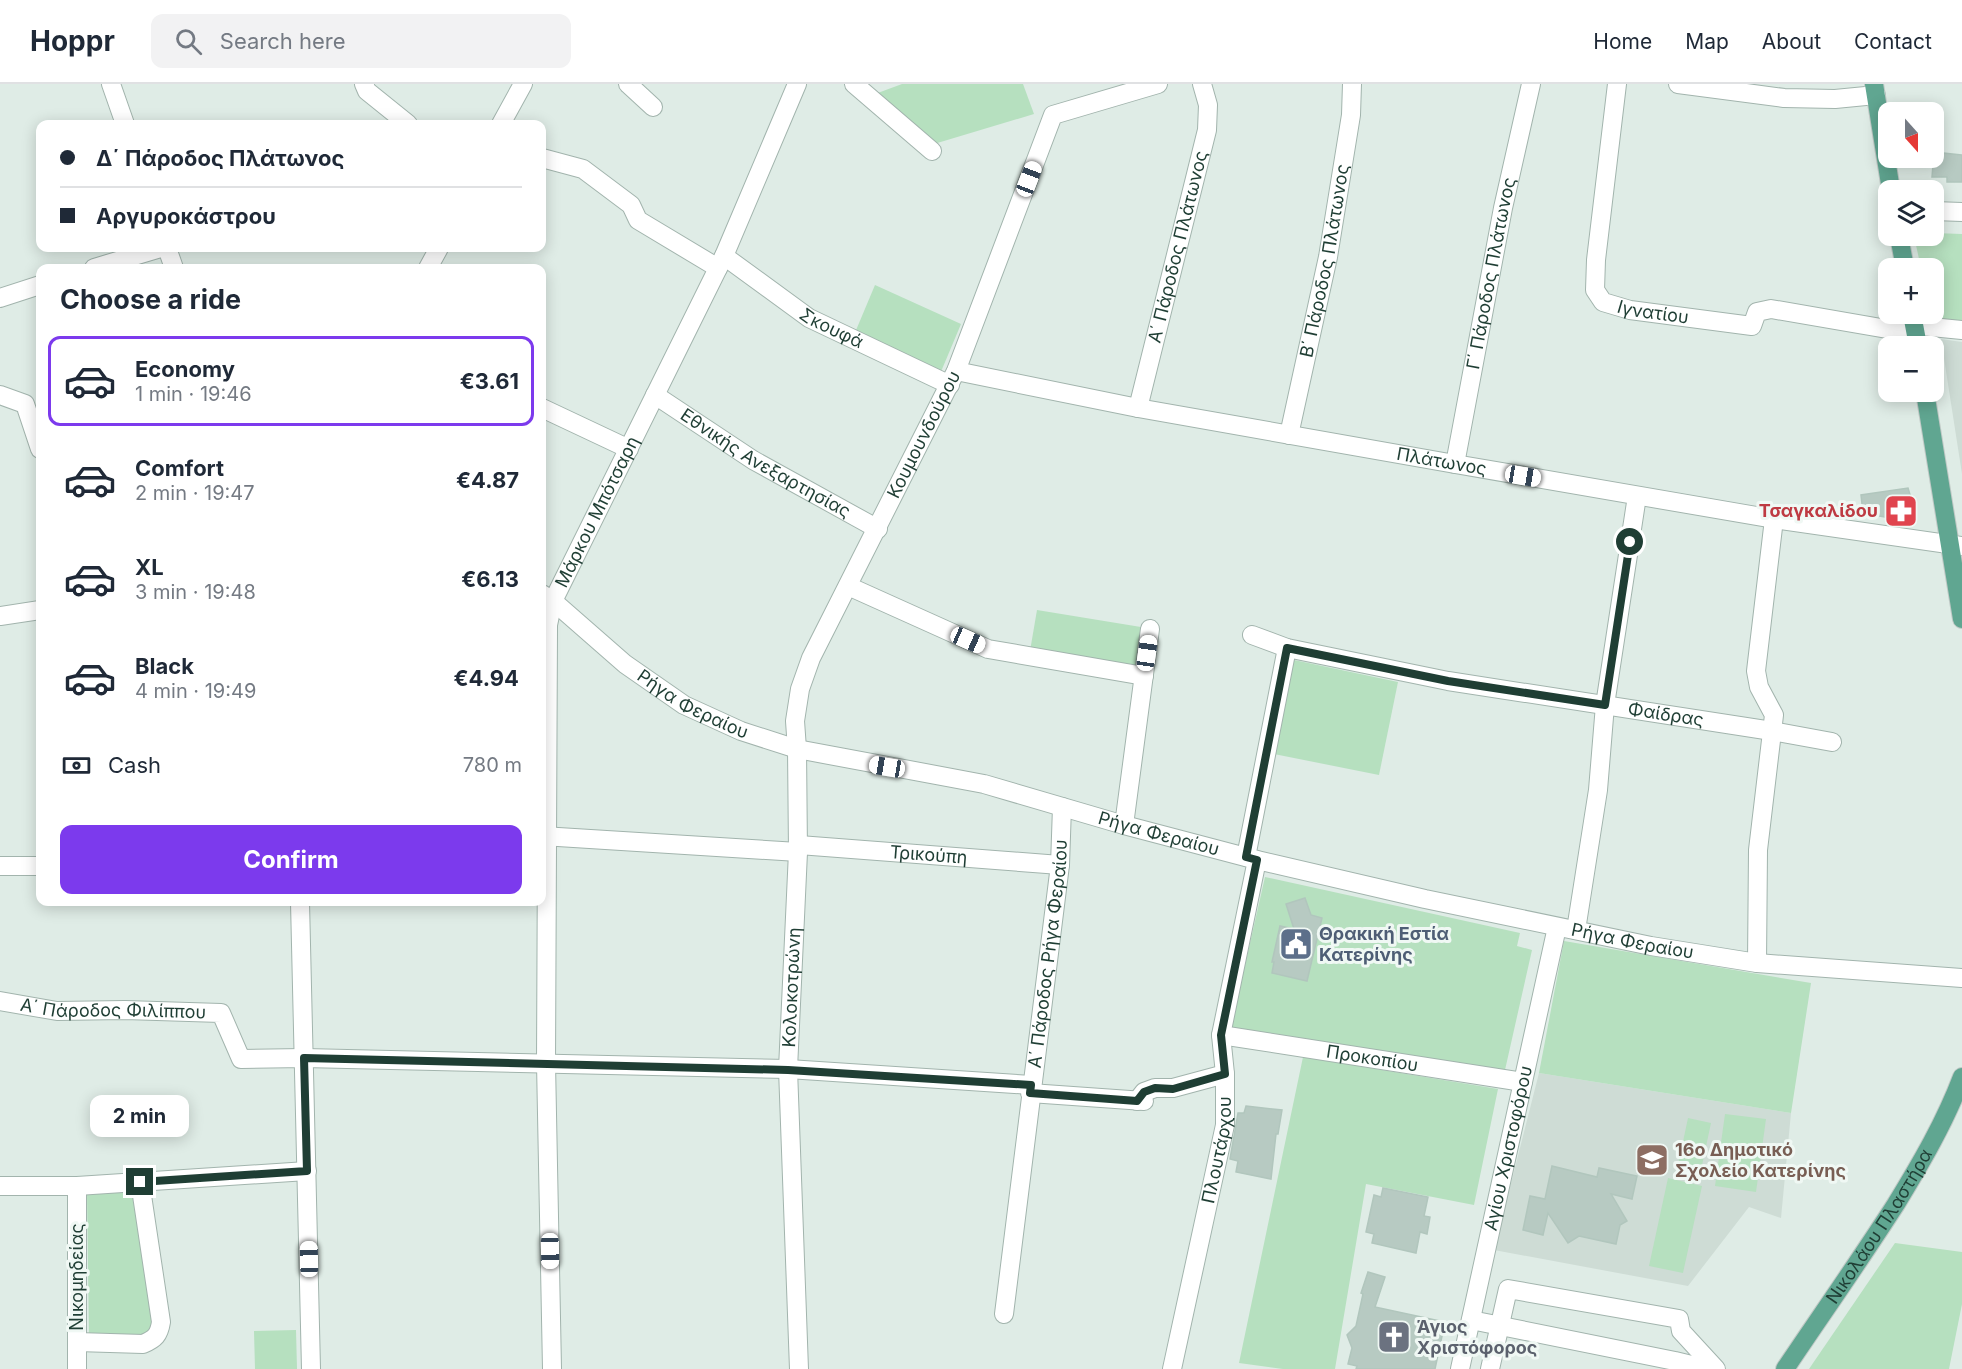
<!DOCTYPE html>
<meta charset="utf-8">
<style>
:root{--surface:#fff;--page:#f2f2f3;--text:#1f2937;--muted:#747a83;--line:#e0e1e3;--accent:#7c3aed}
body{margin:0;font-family:Inter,sans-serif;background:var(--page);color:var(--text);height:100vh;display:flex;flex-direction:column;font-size:22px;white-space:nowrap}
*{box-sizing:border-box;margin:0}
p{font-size:20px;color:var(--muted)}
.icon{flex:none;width:33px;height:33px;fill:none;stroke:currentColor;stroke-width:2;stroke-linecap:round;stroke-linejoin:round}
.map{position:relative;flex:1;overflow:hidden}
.sheet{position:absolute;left:36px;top:180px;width:510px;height:642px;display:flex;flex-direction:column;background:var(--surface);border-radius:12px;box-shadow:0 3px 15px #0003}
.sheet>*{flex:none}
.banner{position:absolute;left:36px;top:36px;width:510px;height:132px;border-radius:12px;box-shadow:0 3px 15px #0003;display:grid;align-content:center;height:132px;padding:0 24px;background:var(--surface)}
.needle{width:39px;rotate:159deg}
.controls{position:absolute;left:1878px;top:18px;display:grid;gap:12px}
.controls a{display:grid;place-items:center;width:66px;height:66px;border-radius:12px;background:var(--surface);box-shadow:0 3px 15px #0003;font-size:30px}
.end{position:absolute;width:27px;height:27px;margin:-14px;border:8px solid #1f3e34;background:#fff;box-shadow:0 0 0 3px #fff}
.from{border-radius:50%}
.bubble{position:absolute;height:42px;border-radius:12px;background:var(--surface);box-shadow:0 3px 15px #0003;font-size:20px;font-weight:700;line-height:42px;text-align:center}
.car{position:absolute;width:18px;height:36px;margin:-18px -9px;border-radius:8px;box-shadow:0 0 4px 2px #0007;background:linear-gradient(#fff 24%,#345 0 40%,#fff 0 76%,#345 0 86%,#fff 0)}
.banner b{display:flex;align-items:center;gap:21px;height:57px;font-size:22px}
.banner b+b{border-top:2px solid var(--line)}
.banner i{width:15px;height:15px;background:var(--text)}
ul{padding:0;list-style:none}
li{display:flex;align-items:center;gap:18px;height:90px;margin:0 12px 9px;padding:0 12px;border:3px solid transparent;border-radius:12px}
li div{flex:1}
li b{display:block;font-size:22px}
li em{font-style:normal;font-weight:700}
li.selected{border-color:var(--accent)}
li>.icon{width:54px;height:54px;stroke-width:1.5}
h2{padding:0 24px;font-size:27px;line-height:72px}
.pay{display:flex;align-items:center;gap:15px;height:66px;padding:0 24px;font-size:22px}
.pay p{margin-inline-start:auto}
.button{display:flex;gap:12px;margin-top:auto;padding:12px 24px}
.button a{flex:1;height:69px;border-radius:12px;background:var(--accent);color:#fff;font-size:24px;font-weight:700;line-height:69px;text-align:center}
header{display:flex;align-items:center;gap:36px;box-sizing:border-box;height:84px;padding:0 30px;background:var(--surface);border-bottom:2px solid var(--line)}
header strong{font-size:28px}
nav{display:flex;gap:33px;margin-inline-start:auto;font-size:21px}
.search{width:420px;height:54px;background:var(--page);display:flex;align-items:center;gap:15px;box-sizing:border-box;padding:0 21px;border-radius:12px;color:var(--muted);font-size:22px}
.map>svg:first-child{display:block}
.built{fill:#cedcd5}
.green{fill:#b6e0bf}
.building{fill:#b7cac2;stroke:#b1c6bd;stroke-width:1.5}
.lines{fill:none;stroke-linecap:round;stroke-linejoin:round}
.minor-casing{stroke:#a2b4ad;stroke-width:20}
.major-casing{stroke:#c0c9c6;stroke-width:20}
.minor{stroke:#fff;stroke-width:18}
.major{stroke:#60a691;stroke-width:18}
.route{stroke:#1f3e34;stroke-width:8}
.labels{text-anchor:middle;stroke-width:6;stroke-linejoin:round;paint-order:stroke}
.street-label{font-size:18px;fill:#1f3e34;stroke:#f0f8f4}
.health-label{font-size:18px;font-weight:bold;fill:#be3a42;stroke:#f0f8f4;text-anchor:end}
.service-label{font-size:18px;font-weight:bold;fill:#4e5e75;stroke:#f0f8f4;text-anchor:start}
.education-label{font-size:18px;font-weight:bold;fill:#785e54;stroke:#f0f8f4;text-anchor:start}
.worship-label{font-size:18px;font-weight:bold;fill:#5b616d;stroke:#f0f8f4;text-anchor:start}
</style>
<header>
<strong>Hoppr</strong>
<div class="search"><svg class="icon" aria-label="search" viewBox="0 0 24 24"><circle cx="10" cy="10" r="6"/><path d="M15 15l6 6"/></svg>Search here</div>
<nav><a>Home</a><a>Map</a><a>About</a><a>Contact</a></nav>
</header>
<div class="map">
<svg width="1962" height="1285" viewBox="0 0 1962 1285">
<rect width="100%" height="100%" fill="#dfece6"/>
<g class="built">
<path d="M 1941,255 L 1962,258 L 1962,390 Z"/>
<path d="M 1539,989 L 1791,1029 L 1781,1134 L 1749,1123 L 1688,1202 L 1494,1166 Z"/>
</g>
<g class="green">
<path d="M 902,0 L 1023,0 L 1034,30 L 934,60 L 875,10 Z"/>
<path d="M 1934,149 L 1962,150 L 1962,239 L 1930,234 L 1929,230 L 1934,230 L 1934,184 L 1921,184 L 1914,152 L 1934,152 Z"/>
<path d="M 875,201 L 961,240 L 940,290 L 854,251 Z"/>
<path d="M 1037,526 L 1147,544 L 1141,586 L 1030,567 Z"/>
<path d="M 1294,576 L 1398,598 L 1379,691 L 1274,670 Z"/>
<path d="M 1265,793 L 1520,849 L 1517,862 L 1532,866 L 1505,986 L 1231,943 Z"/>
<path d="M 1564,857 L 1811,899 L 1791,1029 L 1539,989 Z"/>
<path d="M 1303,973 L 1498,1005 L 1474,1121 L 1366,1100 L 1335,1285 L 1283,1285 L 1239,1279 Z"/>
<path d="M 1725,1030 L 1766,1035 L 1756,1108 L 1715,1102 Z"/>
<path d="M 1688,1034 L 1711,1039 L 1701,1086 L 1678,1081 Z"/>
<path d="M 1668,1094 L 1702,1102 L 1683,1189 L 1649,1182 Z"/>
<path d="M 135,1106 L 153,1237 L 149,1251 L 89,1254 L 87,1109 Z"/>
<path d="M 1895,1159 L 1962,1168 L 1962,1220 L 1949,1285 L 1809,1285 Z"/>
<path d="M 296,1246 L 297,1285 L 255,1285 L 254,1247 Z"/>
</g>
<g class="building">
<path d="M 1934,68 L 1962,71 L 1962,98 L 1947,98 L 1947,93 L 1932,93 Z"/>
<path d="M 1908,404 L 1911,414 L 1907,429 L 1904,433 L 1896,435 L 1863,429 L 1861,411 Z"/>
<path d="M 1305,814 L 1311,831 L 1322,834 L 1307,897 L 1272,889 L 1274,878 L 1272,878 L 1280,842 L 1294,845 L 1286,820 Z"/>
<path d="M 1246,1022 L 1282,1026 L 1278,1050 L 1276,1050 L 1271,1095 L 1236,1088 L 1238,1077 L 1230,1075 L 1238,1029 L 1244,1029 Z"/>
<path d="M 1552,1082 L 1597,1093 L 1599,1084 L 1637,1092 L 1632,1115 L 1611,1110 L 1627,1137 L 1620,1141 L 1616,1160 L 1579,1152 L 1568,1159 L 1548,1129 L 1543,1151 L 1523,1146 L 1530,1112 L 1545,1115 Z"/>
<path d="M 1383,1104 L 1428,1113 L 1424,1132 L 1430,1133 L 1427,1150 L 1420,1148 L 1416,1169 L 1372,1159 L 1374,1150 L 1366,1148 L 1374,1111 L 1381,1113 Z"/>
<path d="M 1368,1188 L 1385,1193 L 1375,1223 L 1445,1238 L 1435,1285 L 1356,1285 L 1357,1282 L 1348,1280 L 1352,1264 L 1347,1251 L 1356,1242 L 1363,1210 L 1361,1209 Z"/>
</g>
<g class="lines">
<defs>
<g id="minor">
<path d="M 111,0 L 125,40"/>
<path d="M 364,0 L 367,7 L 408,40"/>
<path d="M 628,0 L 653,23"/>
<path d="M 854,0 L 932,67"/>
<path id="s1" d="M 1617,0 L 1596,176 L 1595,206 L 1603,218 L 1630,226 L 1752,242 L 1757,228 L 1771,225 L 1887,245 L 1921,242 L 1962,246"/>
<path d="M 1678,0 L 1784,14 L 1835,15 L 1876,11"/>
<path d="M 501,40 L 523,0"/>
<path d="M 542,74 L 583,85 L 631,121 L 638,136 L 718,184"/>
<path d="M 1934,127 L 1962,128"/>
<path d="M 167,164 L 174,184"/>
<path id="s2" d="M 724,172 L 809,234 L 950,301"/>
<path d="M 94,184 L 161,164"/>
<path d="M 428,184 L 439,164"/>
<path d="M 0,214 L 40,201"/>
<path id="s3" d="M 956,287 L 1138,324 L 1455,380 L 1774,435 L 1962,462"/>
<path d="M 0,311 L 25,320 L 40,365"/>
<path id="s4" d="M 655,311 L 753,376 L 878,445"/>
<path d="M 542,324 L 629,365"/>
<path id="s5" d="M 1138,324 L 1207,46 L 1208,21 L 1202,0"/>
<path id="s6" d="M 1289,351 L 1328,173 L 1351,31 L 1352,0"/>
<path id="s7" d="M 1455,380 L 1503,124 L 1531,0"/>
<path d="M 848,502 L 988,565 L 1144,592"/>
<path id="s8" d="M 542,510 L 553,517 L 625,580 L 684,621 L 741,647 L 797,665 L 984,700 L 1124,741 L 1257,776 L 1425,815 L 1651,862 L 1757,879 L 1962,894"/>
<path d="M 0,532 L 40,526"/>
<path id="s9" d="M 1252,551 L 1287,564 L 1448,597 L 1772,647 L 1832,658"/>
<path d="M 1124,741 L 1150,545"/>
<path d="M 542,752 L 798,768"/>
<path id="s10" d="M 799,761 L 1060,781"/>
<path d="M 1246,773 L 1287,564"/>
<path d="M 0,782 L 40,782"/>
<path d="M 300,818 L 311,1285"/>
<path d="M 1576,846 L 1598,706 L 1605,621 L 1637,412"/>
<path d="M 1757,879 L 1758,766 L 1774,631 L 1759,603 L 1756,587 L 1774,435"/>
<path id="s11" d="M 0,917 L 57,927 L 125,926 L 221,929 L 241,975 L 304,974 L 788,985 L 1031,1001"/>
<path id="s12" d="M 1221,951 L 1523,998"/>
<path d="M 1030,1009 L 1144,1017"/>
<path d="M 1137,1017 L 1144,1008 L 1155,1004 L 1173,1004 L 1225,990"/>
<path d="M 0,1102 L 77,1102 L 307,1087"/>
<path id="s13" d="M 1004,1230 L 1060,781 L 1062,723"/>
<path d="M 1471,1236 L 1675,1277 L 1708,1285"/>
<path d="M 77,1258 L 143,1260 C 155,1255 159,1251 161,1238 L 140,1098"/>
<path d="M 77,1285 L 77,1102"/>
<path id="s14" d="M 552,1285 L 546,979 L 548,541 L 553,517 L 724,172 L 797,0"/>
<path id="s15" d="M 799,1285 L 788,985 L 798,768 L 797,665 L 795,637 L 800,605 L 811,574 L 956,287 L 1053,31 L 1158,0"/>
<path id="s16" d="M 1172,1285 L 1225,1041 L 1225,990 L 1221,951 L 1257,776"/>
<path id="s17" d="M 1460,1285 L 1557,843"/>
<path d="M 1490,1285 L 1508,1205 L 1679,1235 L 1681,1247 L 1716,1285"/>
</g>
<g id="major">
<path d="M 1874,0 L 1891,106"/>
<path d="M 1899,152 L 1905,184"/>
<path d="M 1912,230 L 1918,262"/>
<path d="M 1925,308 L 1962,535"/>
<path id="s18" d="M 1785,1285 C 1822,1230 1860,1176 1896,1120 C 1921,1079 1945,1038 1962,993"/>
</g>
</defs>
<use href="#minor" class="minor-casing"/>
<use href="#major" class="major-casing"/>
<use href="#minor" class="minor"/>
<use href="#major" class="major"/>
</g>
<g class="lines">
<path class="route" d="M 140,1098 L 307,1087 L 304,974 L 788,986 L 1031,1001 L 1030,1009 L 1137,1017 L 1144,1008 L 1155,1004 L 1173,1005 L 1225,990 L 1221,951 L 1257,776 L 1246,773 L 1287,564 L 1448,597 L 1605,621 L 1630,458"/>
</g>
<defs>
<symbol id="pharmacy-square" viewBox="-11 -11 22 22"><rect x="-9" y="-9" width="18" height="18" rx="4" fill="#e0444e" stroke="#f0f8f4"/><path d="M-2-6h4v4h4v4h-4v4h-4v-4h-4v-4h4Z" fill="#fff"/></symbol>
<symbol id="civic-square" viewBox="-11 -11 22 22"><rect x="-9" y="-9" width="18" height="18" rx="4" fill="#5c6f8a" stroke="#f0f8f4"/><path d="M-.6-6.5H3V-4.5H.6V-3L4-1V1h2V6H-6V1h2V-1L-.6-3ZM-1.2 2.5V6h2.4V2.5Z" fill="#fff"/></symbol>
<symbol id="school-square" viewBox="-11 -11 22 22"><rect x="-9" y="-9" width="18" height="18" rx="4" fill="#8d6e63" stroke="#f0f8f4"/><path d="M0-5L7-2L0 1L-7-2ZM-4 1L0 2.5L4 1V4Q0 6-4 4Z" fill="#fff"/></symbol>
<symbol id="church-square" viewBox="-11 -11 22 22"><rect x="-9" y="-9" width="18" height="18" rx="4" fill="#6b7280" stroke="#f0f8f4"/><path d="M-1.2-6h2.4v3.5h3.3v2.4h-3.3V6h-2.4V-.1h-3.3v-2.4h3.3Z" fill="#fff"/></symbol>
</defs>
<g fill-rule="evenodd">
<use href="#pharmacy-square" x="1882" y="408" width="38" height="38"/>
<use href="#civic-square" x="1277" y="841" width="38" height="38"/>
<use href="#school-square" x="1633" y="1057" width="38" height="38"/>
<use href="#church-square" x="1375" y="1234" width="38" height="38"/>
</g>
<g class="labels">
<g class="street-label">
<text dy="6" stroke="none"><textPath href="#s5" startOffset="166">Α΄ Πάροδος Πλάτωνος</textPath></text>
<text dy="6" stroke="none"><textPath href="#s6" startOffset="178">Β΄ Πάροδος Πλάτωνος</textPath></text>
<text dy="6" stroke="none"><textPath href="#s7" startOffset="194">Γ΄ Πάροδος Πλάτωνος</textPath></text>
<text dy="6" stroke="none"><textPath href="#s1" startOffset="273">Ιγνατίου</textPath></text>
<text dy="6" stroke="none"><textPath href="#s2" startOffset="130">Σκουφά</textPath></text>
<text dy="6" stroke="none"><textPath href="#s15" startOffset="964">Κουμουνδούρου</textPath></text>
<text dy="6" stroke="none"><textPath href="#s3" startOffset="494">Πλάτωνος</textPath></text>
<text dy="6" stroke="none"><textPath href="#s4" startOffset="130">Εθνικής Ανεξαρτησίας</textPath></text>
<text dy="6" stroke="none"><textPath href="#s14" startOffset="868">Μάρκου Μπότσαρη</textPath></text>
<text dy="6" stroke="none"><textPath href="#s8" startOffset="188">Ρήγα Φεραίου</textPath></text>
<text dy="6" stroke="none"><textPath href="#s9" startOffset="422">Φαίδρας</textPath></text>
<text dy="6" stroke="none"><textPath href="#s8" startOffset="674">Ρήγα Φεραίου</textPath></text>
<text dy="6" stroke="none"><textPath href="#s10" startOffset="130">Τρικούπη</textPath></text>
<text dy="6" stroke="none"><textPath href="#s8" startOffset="1160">Ρήγα Φεραίου</textPath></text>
<text dy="6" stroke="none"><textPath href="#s13" startOffset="363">Α΄ Πάροδος Ρήγα Φεραίου</textPath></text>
<text dy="6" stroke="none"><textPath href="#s15" startOffset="382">Κολοκοτρώνη</textPath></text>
<text dy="6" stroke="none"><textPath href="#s11" startOffset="114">Α΄ Πάροδος Φιλίππου</textPath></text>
<text dy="6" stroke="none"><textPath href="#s12" startOffset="153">Προκοπίου</textPath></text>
<text dy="6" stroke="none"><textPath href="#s17" startOffset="226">Αγίου Χριστοφόρου</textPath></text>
<text dy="6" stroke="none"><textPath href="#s16" startOffset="224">Πλουτάρχου</textPath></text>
<text dy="6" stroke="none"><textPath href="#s18" startOffset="171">Νικολάου Πλαστήρα</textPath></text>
<text transform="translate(77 1193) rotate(-90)" y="6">Νικομηδείας</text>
</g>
<g class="health-label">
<text x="1878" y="433">Τσαγκαλίδου</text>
</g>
<g class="service-label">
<text x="1319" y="856">Θρακική Εστία<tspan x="1319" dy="21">Κατερίνης</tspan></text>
</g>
<g class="education-label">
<text x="1675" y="1072">16ο Δημοτικό<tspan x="1675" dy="21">Σχολείο Κατερίνης</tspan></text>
</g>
<g class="worship-label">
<text x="1417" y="1249">Άγιος<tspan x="1417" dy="21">Χριστόφορος</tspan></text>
</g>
</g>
</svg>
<div class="controls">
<a><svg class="needle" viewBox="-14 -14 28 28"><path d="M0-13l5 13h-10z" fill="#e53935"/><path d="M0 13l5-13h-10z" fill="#747a83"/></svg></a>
<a><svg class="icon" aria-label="layers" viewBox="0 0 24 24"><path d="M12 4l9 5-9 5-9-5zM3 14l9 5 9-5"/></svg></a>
<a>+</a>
<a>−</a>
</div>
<i class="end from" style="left:1630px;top:458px"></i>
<i class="end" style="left:140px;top:1098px"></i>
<div class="bubble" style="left:90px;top:1011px;width:99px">2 min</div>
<i class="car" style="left:1029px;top:95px;rotate:21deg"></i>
<i class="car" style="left:1523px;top:392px;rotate:100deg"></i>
<i class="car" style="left:968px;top:556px;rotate:114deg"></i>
<i class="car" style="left:1147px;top:569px;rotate:8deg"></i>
<i class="car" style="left:887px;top:683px;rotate:280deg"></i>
<i class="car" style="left:550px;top:1167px;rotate:179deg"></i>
<i class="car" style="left:309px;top:1175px;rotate:359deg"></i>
<div class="banner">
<b><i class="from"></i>Δ΄ Πάροδος Πλάτωνος</b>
<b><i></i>Αργυροκάστρου</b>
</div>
<section class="sheet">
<h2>Choose a ride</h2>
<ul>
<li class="selected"><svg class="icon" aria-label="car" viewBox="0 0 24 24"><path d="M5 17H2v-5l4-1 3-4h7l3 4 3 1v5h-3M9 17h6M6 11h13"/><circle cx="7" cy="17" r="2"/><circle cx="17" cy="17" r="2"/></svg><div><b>Economy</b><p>1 min · 19:46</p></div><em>€3.61</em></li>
<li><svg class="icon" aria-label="car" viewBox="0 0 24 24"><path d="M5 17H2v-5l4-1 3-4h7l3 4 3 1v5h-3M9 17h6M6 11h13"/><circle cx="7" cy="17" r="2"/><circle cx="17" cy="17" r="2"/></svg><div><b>Comfort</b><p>2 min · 19:47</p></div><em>€4.87</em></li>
<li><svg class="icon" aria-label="car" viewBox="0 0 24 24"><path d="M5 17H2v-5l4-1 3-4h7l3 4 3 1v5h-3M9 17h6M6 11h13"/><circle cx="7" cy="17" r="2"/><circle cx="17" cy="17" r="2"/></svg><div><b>XL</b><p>3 min · 19:48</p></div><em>€6.13</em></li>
<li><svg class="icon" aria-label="car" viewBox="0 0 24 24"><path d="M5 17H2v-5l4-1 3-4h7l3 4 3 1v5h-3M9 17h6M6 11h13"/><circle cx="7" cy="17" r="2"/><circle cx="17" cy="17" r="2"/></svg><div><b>Black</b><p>4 min · 19:49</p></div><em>€4.94</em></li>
</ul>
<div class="pay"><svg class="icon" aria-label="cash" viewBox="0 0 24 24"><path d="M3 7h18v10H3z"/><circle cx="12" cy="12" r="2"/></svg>Cash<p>780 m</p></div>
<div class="button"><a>Confirm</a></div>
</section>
</div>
